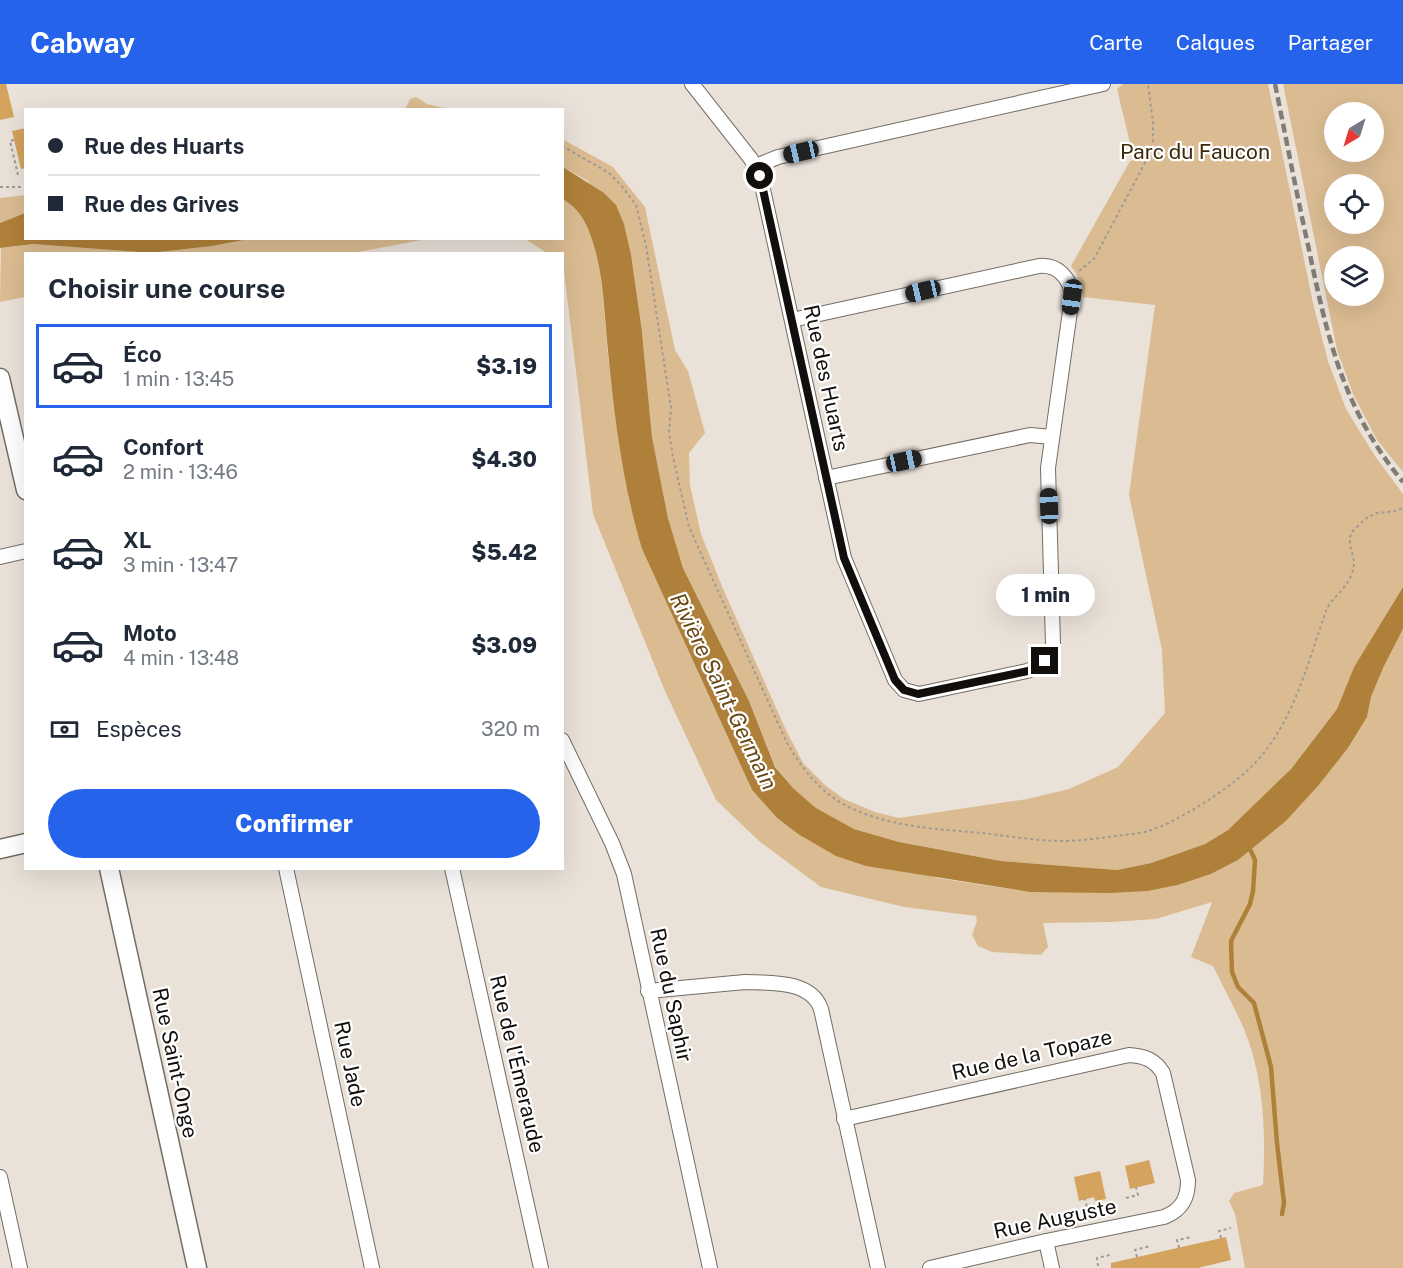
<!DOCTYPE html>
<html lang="fr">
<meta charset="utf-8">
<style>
:root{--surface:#fff;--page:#f6f6f7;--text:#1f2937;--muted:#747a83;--line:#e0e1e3;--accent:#2563eb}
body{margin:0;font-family:"Public Sans",sans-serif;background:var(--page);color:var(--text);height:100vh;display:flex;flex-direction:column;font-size:22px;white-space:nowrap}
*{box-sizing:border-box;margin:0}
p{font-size:20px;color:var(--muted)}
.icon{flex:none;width:33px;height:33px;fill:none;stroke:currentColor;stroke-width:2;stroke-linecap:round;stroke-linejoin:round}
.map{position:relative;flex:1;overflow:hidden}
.sheet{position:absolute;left:24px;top:168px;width:540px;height:618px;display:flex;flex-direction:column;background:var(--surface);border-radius:0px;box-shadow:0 6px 24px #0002}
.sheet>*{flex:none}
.hud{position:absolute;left:24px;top:24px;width:540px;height:132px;border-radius:0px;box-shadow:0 6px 24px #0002;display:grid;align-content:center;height:132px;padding:0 24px;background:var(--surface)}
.needle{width:39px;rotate:218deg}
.buttons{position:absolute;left:1324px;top:18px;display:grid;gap:12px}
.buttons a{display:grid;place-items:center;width:60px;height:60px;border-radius:50%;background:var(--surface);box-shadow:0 6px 24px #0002;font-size:30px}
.end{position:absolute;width:27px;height:27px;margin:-14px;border:8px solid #110e0b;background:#fff;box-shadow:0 0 0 3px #fff}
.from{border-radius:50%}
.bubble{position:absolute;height:42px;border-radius:21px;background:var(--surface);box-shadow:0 6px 24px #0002;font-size:20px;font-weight:800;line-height:42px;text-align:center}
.car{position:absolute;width:18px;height:36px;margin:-18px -9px;border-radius:8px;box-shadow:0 0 4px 2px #0007;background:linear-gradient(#222 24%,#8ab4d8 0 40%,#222 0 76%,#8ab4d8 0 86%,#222 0)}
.hud b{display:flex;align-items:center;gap:21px;height:57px;font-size:22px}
.hud b+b{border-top:2px solid var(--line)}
.hud i{width:15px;height:15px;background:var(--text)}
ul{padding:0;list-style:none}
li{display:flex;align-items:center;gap:18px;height:84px;margin:0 12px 9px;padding:0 12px;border:3px solid transparent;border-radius:0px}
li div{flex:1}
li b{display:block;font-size:22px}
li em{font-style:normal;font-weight:800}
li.active{border-color:var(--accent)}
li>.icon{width:54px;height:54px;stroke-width:1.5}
h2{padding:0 24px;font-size:27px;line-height:72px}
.pay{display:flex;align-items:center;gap:15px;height:66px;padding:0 24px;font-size:22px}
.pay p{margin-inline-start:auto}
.button{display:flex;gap:12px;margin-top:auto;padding:12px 24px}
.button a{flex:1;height:69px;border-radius:36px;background:var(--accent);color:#fff;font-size:24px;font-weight:800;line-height:69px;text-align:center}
header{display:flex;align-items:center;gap:36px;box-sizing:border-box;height:84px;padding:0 30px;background:var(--accent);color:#fff}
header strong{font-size:28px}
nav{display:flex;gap:33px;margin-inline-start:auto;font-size:21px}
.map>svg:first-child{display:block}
.green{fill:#dbbc92;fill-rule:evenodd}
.water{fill:#af8039}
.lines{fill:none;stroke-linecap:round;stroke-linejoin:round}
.stream{stroke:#af8039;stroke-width:4.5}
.building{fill:#d4a35d}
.street-casing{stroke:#736d64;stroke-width:16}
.secondary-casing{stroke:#736d64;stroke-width:21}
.path{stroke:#a09a93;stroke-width:2;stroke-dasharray:3 3;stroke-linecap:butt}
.street{stroke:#fff;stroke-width:14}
.secondary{stroke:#fff;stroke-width:18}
.rail{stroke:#827c76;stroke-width:4.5;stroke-dasharray:9 4.5;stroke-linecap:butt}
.route{stroke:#110e0b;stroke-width:8}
.labels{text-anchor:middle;stroke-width:4.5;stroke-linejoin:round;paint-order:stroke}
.park-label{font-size:21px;fill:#3d2909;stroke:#fff}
.street-label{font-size:21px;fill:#110e0b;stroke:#fff}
.water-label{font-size:22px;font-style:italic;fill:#6a4a14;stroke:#fff}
</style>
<header>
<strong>Cabway</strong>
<nav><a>Carte</a><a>Calques</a><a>Partager</a></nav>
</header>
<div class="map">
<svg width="1403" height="1184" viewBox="0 0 1403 1184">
<rect width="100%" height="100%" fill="#eae2d9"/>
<g class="green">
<path d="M 1123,0 L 1268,0 L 1313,219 L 1328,277 L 1346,325 L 1375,372 L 1403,410 L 1403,503 L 1354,583 L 1337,625 L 1291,685 L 1263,714 L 1228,746 L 1205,760 L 1151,779 L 1117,786 L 1001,777 L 899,758 L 854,745 L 816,724 L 794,705 L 775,682 L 749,617 L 683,484 L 668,434 L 652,353 L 642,248 L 588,97 L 563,83 L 562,55 L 613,83 L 645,123 L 675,266 L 688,287 L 705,349 L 689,369 L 690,401 L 701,450 L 724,507 L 785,644 L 803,679 L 825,701 L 844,715 L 875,728 L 899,734 L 1027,715 L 1069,705 L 1118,683 L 1165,629 L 1162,566 L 1129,411 L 1155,221 L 1083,213 L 1081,197 L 1071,182 L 1130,77 L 1134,76 L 1117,5 Z"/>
<path d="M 1283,0 L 1403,0 L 1403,388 L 1377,356 L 1353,310 L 1337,266 ZM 1335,28 L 1374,28 L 1374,68 L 1335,68 ZM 1335,100 L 1374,100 L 1374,140 L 1335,140 ZM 1335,172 L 1374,172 L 1374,212 L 1335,212 Z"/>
<path d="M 416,13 L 427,20 L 448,25 L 405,25 L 410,15 Z"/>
<path d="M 25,111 L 25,129 L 0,139 L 0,114 Z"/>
<path d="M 563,115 C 577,124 584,134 590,150 C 604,188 604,232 608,272 C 615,335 623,405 642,465 L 752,706 L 777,734 L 798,750 L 937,794 L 1030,808 L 1053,808 L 1148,807 L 1178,801 L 1211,790 L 1238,776 L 1286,737 L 1318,702 L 1348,664 L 1367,633 L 1371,613 L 1384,582 L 1403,545 L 1403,1184 L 1245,1184 L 1235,1130 L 1229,1117 L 1234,1109 L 1263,1101 C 1266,1048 1264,994 1244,945 C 1235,924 1223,903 1213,882 L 1191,873 L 1212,818 L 1156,835 L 1112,838 L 1043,839 L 1048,863 L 1041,871 L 992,868 L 978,862 L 972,851 L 977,837 L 976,832 L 904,823 L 821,803 L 759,757 L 716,716 L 665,607 L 593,430 L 562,170 L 547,169 L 525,155 L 562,154 Z"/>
<path d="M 249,155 L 427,155 L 348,170 L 26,170 L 25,213 L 0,218 L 1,164 L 33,160 L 151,169 L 212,162 Z"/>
</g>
<g class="water">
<path d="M 563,83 L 604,109 L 616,121 L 624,140 L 631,171 L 642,248 L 652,353 L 668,434 L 683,484 L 749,617 L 775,683 L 794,705 L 816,724 L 854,745 L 899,758 L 1001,777 L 1117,786 L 1151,779 L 1205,760 L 1228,746 L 1291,685 L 1337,625 L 1354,583 L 1403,503 L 1403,545 L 1384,582 L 1371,613 L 1367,633 L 1348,664 L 1318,702 L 1286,737 L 1238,776 L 1211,790 L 1178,801 L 1148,807 L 1109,809 L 1030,808 L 866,782 L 836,772 L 798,750 L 777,734 L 752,706 L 642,465 C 623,403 614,332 608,267 C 604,229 604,187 590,150 C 584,134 577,124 563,115 Z"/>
<path d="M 25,129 L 26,154 L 249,155 L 212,162 L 151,169 L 33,160 L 0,164 L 0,139 Z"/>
</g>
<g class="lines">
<path class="stream" d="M 1248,761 L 1255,776 L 1253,807 L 1250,820 L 1231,857 L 1232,888 L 1238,903 L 1254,919 L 1271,983 L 1277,1059 L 1284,1119 L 1282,1130"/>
</g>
<g class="building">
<path d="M 0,0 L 6,0 L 14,33 L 0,36 Z"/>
<path d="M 26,44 L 26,84 L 21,85 L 12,47 Z"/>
<path d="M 1149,1076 L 1155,1099 L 1130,1105 L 1125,1082 Z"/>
<path d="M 1100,1087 L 1106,1115 L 1095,1117 L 1094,1113 L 1079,1117 L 1074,1093 Z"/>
<path d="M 1226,1153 L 1231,1176 L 1198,1184 L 1111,1184 L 1111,1179 Z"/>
</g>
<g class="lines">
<defs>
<g id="street">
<path d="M 692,0 L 751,75 L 760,92 L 844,474 L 895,596 L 904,606 L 919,610 L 1027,587 C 1042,582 1050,575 1053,560 L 1048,384 L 1072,213 C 1071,195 1058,180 1039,182 L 792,236"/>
<path d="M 756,82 L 778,73 L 1103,0"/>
<path d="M 826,394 L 1030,351 L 1052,353"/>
<path d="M 0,473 L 26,467"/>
<path d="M 562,656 L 612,759 L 624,790 L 710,1184"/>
<path d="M 286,784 L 372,1184"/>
<path d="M 452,784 L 541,1184"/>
<path d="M 648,907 L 745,898 C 771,899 811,896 821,925 L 878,1184"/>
<path d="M 844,1035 L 1129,971 C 1145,972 1155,976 1163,989 L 1188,1096 C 1188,1114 1182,1126 1164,1133 L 1046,1157 L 930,1184"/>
<path d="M 0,1093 L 20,1184"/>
<path d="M 1046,1157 L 1052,1184"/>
</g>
<g id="secondary">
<path d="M 0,294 L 26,406"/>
<path d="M 0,765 L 26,759"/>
<path d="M 109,784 L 197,1184"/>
</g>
</defs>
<use href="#street" class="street-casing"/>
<use href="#secondary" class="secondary-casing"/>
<g class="path">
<path d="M 14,56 L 10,57 L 18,91"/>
<path d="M 562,62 L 609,89 L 621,101 L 636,121 L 646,161 L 671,324 L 669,348 L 673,373 L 689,443 L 787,659 C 802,684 819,707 845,721 C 887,743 936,745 982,749 C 1008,752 1036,757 1063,757 C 1081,757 1099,754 1117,752 C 1127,750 1139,750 1148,747 C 1176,739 1227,706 1248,686 C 1293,644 1307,580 1327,524 C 1335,511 1349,502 1353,486 C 1356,477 1351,468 1350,459 C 1349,451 1352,448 1357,443 C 1378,421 1382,433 1403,424"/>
<path d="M 0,103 L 26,103"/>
<path d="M 1079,187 L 1094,175 L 1147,75 L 1153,57 L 1153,38 L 1148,0"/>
<path d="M 1126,1114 L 1138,1111 L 1136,1103"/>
<path d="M 1076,1126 L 1087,1123 L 1085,1115"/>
<path d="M 1221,1154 L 1219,1147 L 1231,1144"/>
<path d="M 1179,1164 L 1177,1156 L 1192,1153"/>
<path d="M 1137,1173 L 1135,1166 L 1150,1162"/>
<path d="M 1098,1182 L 1097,1174 L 1110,1171"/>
</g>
<use href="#street" class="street"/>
<use href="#secondary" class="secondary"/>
<path class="rail" d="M 1275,0 C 1286,54 1296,107 1308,161 C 1327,252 1342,324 1403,398"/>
</g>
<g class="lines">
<path class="route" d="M 760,92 L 844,474 L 895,596 L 904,606 L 918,610 L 1028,587 L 1040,582 L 1045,577"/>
</g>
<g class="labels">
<g class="park-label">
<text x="1195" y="75">Parc du Faucon</text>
</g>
<g class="street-label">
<text transform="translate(826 294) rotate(78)" y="7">Rue des Huarts</text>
<text transform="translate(671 911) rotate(78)" y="7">Rue du Saphir</text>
<text transform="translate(1032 971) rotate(-13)" y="7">Rue de la Topaze</text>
<text transform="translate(175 979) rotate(78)" y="7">Rue Saint-Onge</text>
<text transform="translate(350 980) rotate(78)" y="7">Rue Jade</text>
<text transform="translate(517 980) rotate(77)" y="7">Rue de l'Émeraude</text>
<text transform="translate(1055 1135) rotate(-12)" y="7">Rue Auguste</text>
</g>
<g class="water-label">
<text transform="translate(724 607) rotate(64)" y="8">Rivière Saint-Germain</text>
</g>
</g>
</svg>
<div class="buttons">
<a><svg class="needle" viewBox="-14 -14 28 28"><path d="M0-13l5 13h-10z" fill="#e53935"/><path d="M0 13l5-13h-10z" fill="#747a83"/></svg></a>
<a><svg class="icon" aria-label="locate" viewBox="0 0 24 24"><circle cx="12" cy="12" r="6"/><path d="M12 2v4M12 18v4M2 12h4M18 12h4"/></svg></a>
<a><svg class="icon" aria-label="layers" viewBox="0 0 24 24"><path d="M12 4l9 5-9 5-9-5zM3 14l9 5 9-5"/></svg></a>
</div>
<i class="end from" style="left:760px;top:92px"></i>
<i class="end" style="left:1045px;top:577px"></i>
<div class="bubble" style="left:996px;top:490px;width:99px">1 min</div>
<i class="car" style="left:801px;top:68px;rotate:257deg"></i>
<i class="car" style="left:923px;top:207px;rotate:257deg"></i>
<i class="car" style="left:1072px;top:213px;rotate:188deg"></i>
<i class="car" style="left:904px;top:377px;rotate:78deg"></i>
<i class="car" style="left:1049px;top:422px;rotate:358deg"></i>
<div class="hud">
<b><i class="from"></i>Rue des Huarts</b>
<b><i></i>Rue des Grives</b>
</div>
<section class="sheet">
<h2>Choisir une course</h2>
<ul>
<li class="active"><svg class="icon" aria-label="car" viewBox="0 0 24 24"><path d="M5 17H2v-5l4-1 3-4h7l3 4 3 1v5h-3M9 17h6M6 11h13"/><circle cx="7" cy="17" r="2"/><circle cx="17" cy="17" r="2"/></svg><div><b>Éco</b><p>1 min · 13:45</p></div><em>$3.19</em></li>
<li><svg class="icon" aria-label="car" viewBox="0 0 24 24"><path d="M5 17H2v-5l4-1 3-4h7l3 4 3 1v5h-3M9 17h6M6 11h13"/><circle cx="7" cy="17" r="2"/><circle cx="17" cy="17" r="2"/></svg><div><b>Confort</b><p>2 min · 13:46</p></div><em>$4.30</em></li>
<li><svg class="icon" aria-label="car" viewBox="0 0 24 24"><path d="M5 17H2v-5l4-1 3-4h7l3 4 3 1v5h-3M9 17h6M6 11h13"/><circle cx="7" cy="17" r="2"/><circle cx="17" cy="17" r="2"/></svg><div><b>XL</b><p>3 min · 13:47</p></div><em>$5.42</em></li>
<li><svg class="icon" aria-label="car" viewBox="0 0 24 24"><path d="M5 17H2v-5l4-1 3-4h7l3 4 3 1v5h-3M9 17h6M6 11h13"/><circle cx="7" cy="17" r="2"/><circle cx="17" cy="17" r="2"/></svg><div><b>Moto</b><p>4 min · 13:48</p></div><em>$3.09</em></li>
</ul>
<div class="pay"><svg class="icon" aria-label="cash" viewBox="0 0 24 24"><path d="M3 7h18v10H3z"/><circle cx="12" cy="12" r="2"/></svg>Espèces<p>320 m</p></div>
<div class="button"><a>Confirmer</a></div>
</section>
</div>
